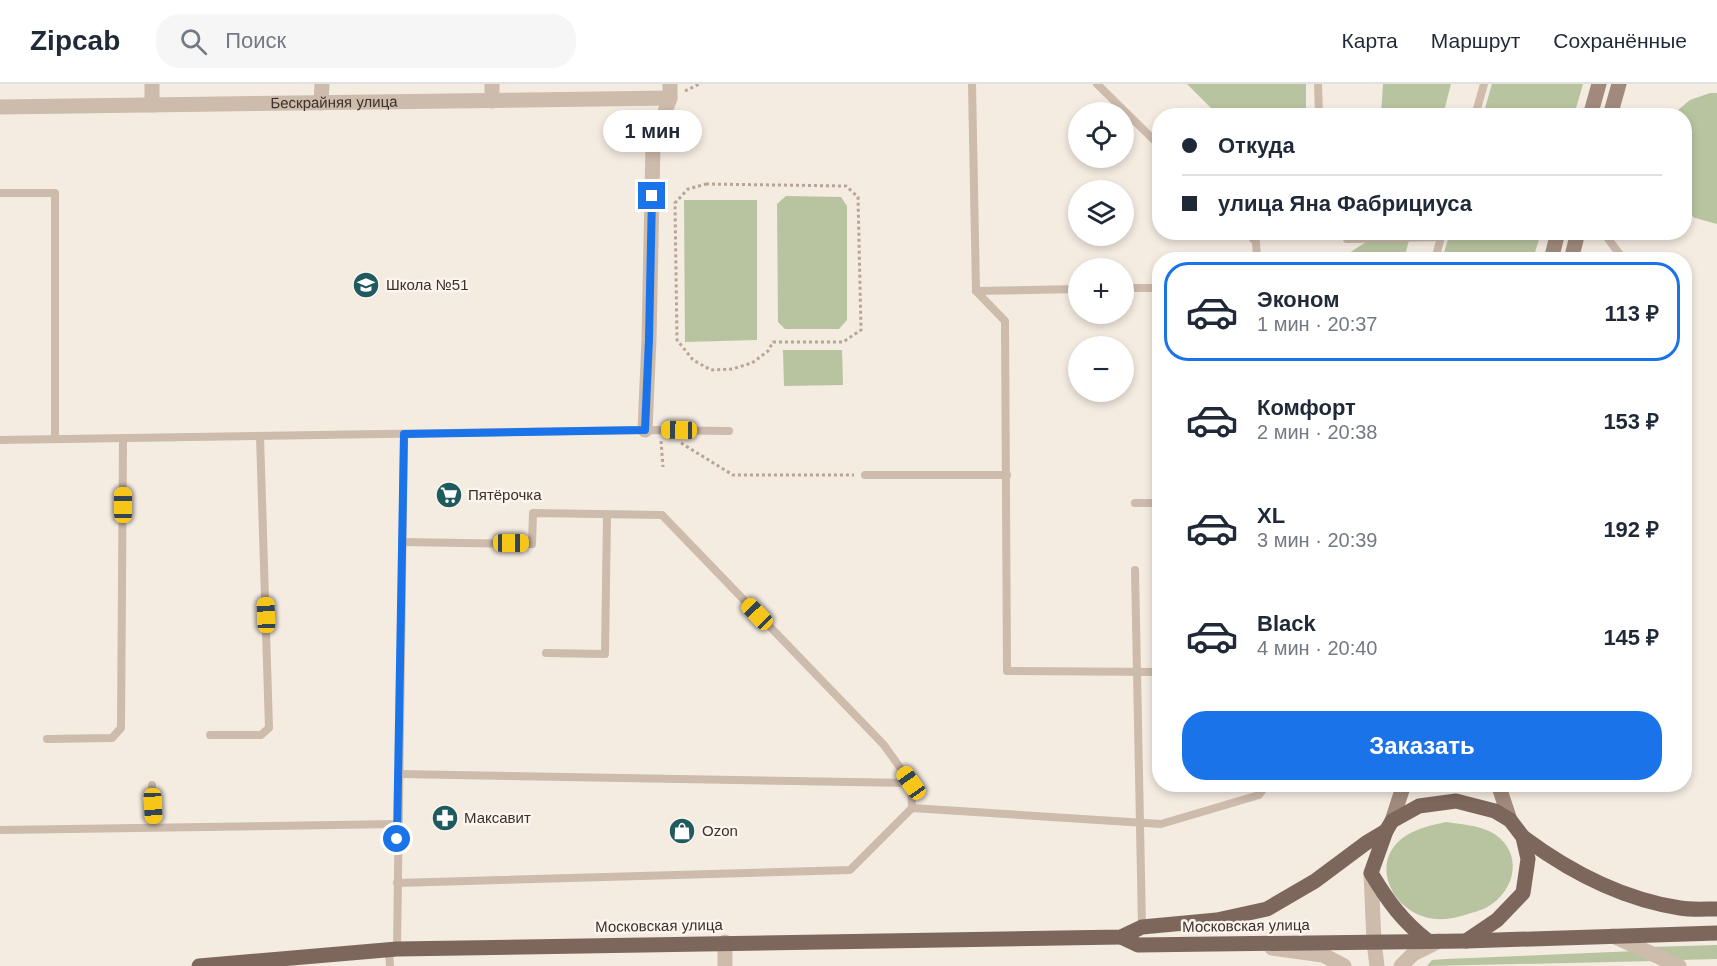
<!DOCTYPE html>
<html lang="ru">
<meta charset="utf-8">
<style>
:root{--surface:#fff;--page:#f6f6f7;--text:#1f2937;--muted:#747a83;--line:#e0e1e3;--accent:#1a73e8}
body{margin:0;font-family:Arial,sans-serif;background:var(--page);color:var(--text);height:100vh;display:flex;flex-direction:column;font-size:22px;white-space:nowrap}
*{box-sizing:border-box;margin:0}
p{font-size:20px;color:var(--muted)}
.icon{flex:none;width:33px;height:33px;fill:none;stroke:currentColor;stroke-width:2;stroke-linecap:round;stroke-linejoin:round}
.map{position:relative;flex:1;overflow:hidden}
.side{position:absolute;left:1152px;top:168px;width:540px;height:540px;display:flex;flex-direction:column;background:var(--surface);border-radius:24px;box-shadow:0 3px 9px #0003}
.side>*{flex:none}
.hud{position:absolute;left:1152px;top:24px;width:540px;height:132px;border-radius:24px;box-shadow:0 3px 9px #0003;display:grid;align-content:center;height:132px;padding:0 30px;background:var(--surface)}
.fabs{position:absolute;left:1068px;top:18px;display:grid;gap:12px}
.fabs a{display:grid;place-items:center;width:66px;height:66px;border-radius:50%;background:var(--surface);box-shadow:0 3px 9px #0003;font-size:30px}
.end{position:absolute;width:27px;height:27px;margin:-14px;border:8px solid #1a73e8;background:#fff;box-shadow:0 0 0 3px #fff}
.from{border-radius:50%}
.bubble{position:absolute;height:42px;border-radius:21px;background:var(--surface);box-shadow:0 3px 9px #0003;font-size:20px;font-weight:800;line-height:42px;text-align:center}
.car{position:absolute;width:18px;height:36px;margin:-18px -9px;border-radius:8px;box-shadow:0 0 4px 2px #0007;background:linear-gradient(#f5c518 24%,#345 0 40%,#f5c518 0 76%,#345 0 86%,#f5c518 0)}
.hud b{display:flex;align-items:center;gap:21px;height:57px;font-size:22px}
.hud b+b{border-top:2px solid var(--line)}
.hud i{width:15px;height:15px;background:var(--text)}
ul{padding:10px 0 0;list-style:none}
li{display:flex;align-items:center;gap:18px;height:99px;margin:0 12px 9px;padding:0 18px;border:3px solid transparent;border-radius:24px}
li div{flex:1}
li b{display:block;font-size:22px}
li em{font-style:normal;font-weight:800}
li.selected{border-color:var(--accent)}
li>.icon{width:54px;height:54px;stroke-width:1.5}
.cta{display:flex;gap:12px;margin-top:auto;padding:12px 30px}
.cta a{flex:1;height:69px;border-radius:24px;background:var(--accent);color:#fff;font-size:24px;font-weight:800;line-height:69px;text-align:center}
header{display:flex;align-items:center;gap:36px;box-sizing:border-box;height:84px;padding:0 30px;background:var(--surface);border-bottom:2px solid var(--line)}
header strong{font-size:28px}
nav{display:flex;gap:33px;margin-inline-start:auto;font-size:21px}
.search{width:420px;height:54px;background:var(--page);display:flex;align-items:center;gap:15px;box-sizing:border-box;padding:0 21px;border-radius:24px;color:var(--muted);font-size:22px}
.map>svg:first-child{display:block}
.green{fill:#b8c4a0}
.lines{fill:none;stroke-linecap:round;stroke-linejoin:round}
.path{stroke:#b9a596;stroke-width:3;stroke-dasharray:3 3;stroke-linecap:butt}
.lane{stroke:#cdbbac;stroke-width:8}
.street{stroke:#cdbbac;stroke-width:15}
.secondary{stroke:#a18a7d;stroke-width:15}
.primary{stroke:#7d675c;stroke-width:15}
.route{stroke:#1a73e8;stroke-width:8}
.labels{text-anchor:middle;stroke-width:5;stroke-linejoin:round;paint-order:stroke}
.street-label{font-size:15px;fill:#3b302b;stroke:#fbf5ee}
.poi-label{font-size:15px;fill:#3b302b;stroke:#fbf5ee;text-anchor:start}
</style>
<header>
<strong>Zipcab</strong>
<div class="search"><svg class="icon" aria-label="search" viewBox="0 0 24 24"><circle cx="10" cy="10" r="6"/><path d="M15 15l6 6"/></svg>Поиск</div>
<nav><a>Карта</a><a>Маршрут</a><a>Сохранённые</a></nav>
</header>
<div class="map">
<svg width="1717" height="882" viewBox="0 0 1717 882">
<rect width="100%" height="100%" fill="#f4ebe1"/>
<g class="green">
<path d="M 1187,0 L 1306,0 L 1306,31 L 1218,31 Z"/>
<path d="M 1383,0 L 1451,0 L 1443,31 L 1381,31 Z"/>
<path d="M 1492,0 L 1583,0 L 1574,31 L 1483,31 Z"/>
<path d="M 1710,9 L 1717,9 L 1717,140 L 1695,134 L 1685,127 L 1684,32 L 1672,31 L 1690,16 Z"/>
<path d="M 786,112 L 841,113 L 847,122 L 847,236 L 839,245 L 785,245 L 778,238 L 777,120 Z"/>
<path d="M 684,116 L 757,116 L 757,256 L 685,258 Z"/>
<path d="M 1380,149 L 1411,149 L 1404,175 L 1346,176 L 1346,171 Z"/>
<path d="M 1450,149 L 1450,148 L 1541,149 L 1533,175 L 1442,175 Z"/>
<path d="M 783,266 L 842,266 L 843,301 L 784,302 Z"/>
<path d="M 1446,738 C 1460,740 1477,741 1491,748 C 1519,763 1519,796 1497,816 C 1488,824 1479,827 1468,830 C 1451,836 1431,838 1415,829 C 1384,812 1374,771 1407,751 C 1419,744 1432,741 1446,738 Z"/>
<path d="M 1717,861 L 1717,875 L 1680,876 L 1650,863 Z"/>
<path d="M 1636,867 L 1656,877 L 1427,882 L 1432,876 L 1446,875 Z"/>
</g>
<g class="lines">
<g class="path">
<path d="M 685,7 L 699,0"/>
<path d="M 706,100 L 846,102 L 858,113 L 861,246 L 843,258 L 773,258 L 768,267 L 752,279 L 732,285 L 711,286 L 693,276 L 677,256 L 675,119 L 688,105 Z"/>
<path d="M 661,357 L 663,383"/>
<path d="M 681,359 L 733,391 L 854,391"/>
</g>
<g class="lane">
<path d="M 972,0 L 976,207 L 1078,205"/>
<path d="M 1097,0 L 1160,62"/>
<path d="M 1318,0 L 1319,32"/>
<path d="M 1475,32 L 1484,0"/>
<path d="M 0,109 L 55,109 L 55,355"/>
<path d="M 1247,148 L 1256,158 L 1257,176"/>
<path d="M 1603,148 L 1624,176"/>
<path d="M 1347,155 L 1441,153"/>
<path d="M 1435,176 L 1442,149"/>
<path d="M 1124,204 L 1160,204"/>
<path d="M 976,207 L 1005,237 L 1007,587 L 1160,588"/>
<path d="M 0,356 L 645,346 L 729,347"/>
<path d="M 865,391 L 1007,391"/>
<path d="M 1135,419 L 1160,419"/>
<path d="M 402,458 L 532,460 L 533,429 L 662,431 L 884,661 L 911,699 L 912,724"/>
<path d="M 1135,486 L 1142,843"/>
<path d="M 546,569 L 605,570 L 607,431"/>
<path d="M 210,651 L 261,651 L 269,644 L 260,352"/>
<path d="M 47,655 L 112,654 L 121,644 L 123,354"/>
<path d="M 399,690 L 911,699"/>
<path d="M 152,701 L 154,743"/>
<path d="M 0,746 L 397,740"/>
<path d="M 397,799 L 850,786 L 912,724 L 1161,740 L 1259,711 L 1267,700"/>
<path d="M 397,865 L 404,350"/>
<path d="M 389,867 L 390,882"/>
</g>
<g class="street">
<path d="M 492,17 L 492,0"/>
<path d="M 321,19 L 322,0"/>
<path d="M 152,21 L 152,0"/>
<path id="s1" d="M 0,23 L 670,14"/>
<path d="M 645,346 L 649,255 L 653,61 L 670,14 L 670,0"/>
<path d="M 1371,789 L 1374,858 L 1377,882"/>
<path d="M 1613,852 L 1679,882"/>
<path d="M 1272,864 L 1323,871 L 1344,882"/>
<path d="M 725,882 L 725,858"/>
<path d="M 1401,882 L 1413,870 L 1439,857"/>
</g>
<g class="secondary">
<path d="M 1590,32 L 1599,0"/>
<path d="M 1610,32 L 1619,0"/>
<path d="M 1551,176 L 1558,148"/>
<path d="M 1571,176 L 1578,148"/>
<path d="M 1498,700 L 1510,736"/>
<path d="M 1392,737 L 1404,700"/>
</g>
<g class="primary">
<path d="M 1523,753 C 1570,788 1621,815 1680,824 C 1691,826 1705,825 1717,825"/>
<path d="M 1121,853 L 1138,861 L 1466,857 L 1717,849"/>
<path d="M 1428,857 C 1403,838 1387,816 1371,789 L 1386,747 L 1392,737 L 1419,722 L 1456,717 L 1495,727 L 1510,736 L 1523,753 L 1528,775 L 1523,809 L 1497,836 L 1466,857"/>
<path d="M 199,882 L 397,865 L 1121,853 L 1142,843 L 1217,836 L 1267,825 L 1315,797 L 1366,759 L 1386,747"/>
</g>
</g>
<g class="lines">
<path class="route" d="M 397,755 L 404,350 L 645,346 L 649,255 L 652,112"/>
</g>
<defs>
<symbol id="school-disc" viewBox="-11 -11 22 22"><circle r="9.5" fill="#1f5a5e" stroke="#fbf5ee"/><path d="M0-5L7-2L0 1L-7-2ZM-4 1L0 2.5L4 1V4Q0 6-4 4Z" fill="#fff"/></symbol>
<symbol id="supermarket-disc" viewBox="-11 -11 22 22"><circle r="9.5" fill="#1f5a5e" stroke="#fbf5ee"/><path d="M-6-5.5h2.5l.6 2H6L4.5 2H-2.5L-4.4-4H-6ZM-1.5 3.2a1.3 1.3 0 1 0 .1 0ZM3 3.2a1.3 1.3 0 1 0 .1 0Z" fill="#fff"/></symbol>
<symbol id="pharmacy-disc" viewBox="-11 -11 22 22"><circle r="9.5" fill="#1f5a5e" stroke="#fbf5ee"/><path d="M-2-6h4v4h4v4h-4v4h-4v-4h-4v-4h4Z" fill="#fff"/></symbol>
<symbol id="shop-disc" viewBox="-11 -11 22 22"><circle r="9.5" fill="#1f5a5e" stroke="#fbf5ee"/><path d="M-5-2.5h2.3a2.7 3.5 0 0 1 5.4 0H5L5.5 6h-11ZM-1.5-2.5h3a1.5 2.3 0 0 0-3 0Z" fill="#fff"/></symbol>
</defs>
<g fill-rule="evenodd">
<use href="#school-disc" x="351" y="186" width="30" height="30"/>
<use href="#supermarket-disc" x="434" y="396" width="30" height="30"/>
<use href="#pharmacy-disc" x="430" y="719" width="30" height="30"/>
<use href="#shop-disc" x="667" y="732" width="30" height="30"/>
</g>
<g class="labels">
<g class="street-label">
<text dy="5" stroke="none"><textPath href="#s1" startOffset="334">Бескрайняя улица</textPath></text>
<text transform="translate(659 842) rotate(-1)" y="5">Московская улица</text>
<text transform="translate(1246 842) rotate(-1)" y="5">Московская улица</text>
</g>
<g class="poi-label">
<text x="386" y="206">Школа №51</text>
<text x="468" y="416">Пятёрочка</text>
<text x="464" y="739">Максавит</text>
<text x="702" y="752">Ozon</text>
</g>
</g>
</svg>
<div class="fabs">
<a><svg class="icon" aria-label="locate" viewBox="0 0 24 24"><circle cx="12" cy="12" r="6"/><path d="M12 2v4M12 18v4M2 12h4M18 12h4"/></svg></a>
<a><svg class="icon" aria-label="layers" viewBox="0 0 24 24"><path d="M12 4l9 5-9 5-9-5zM3 14l9 5 9-5"/></svg></a>
<a>+</a>
<a>−</a>
</div>
<i class="end from" style="left:397px;top:755px"></i>
<i class="end" style="left:652px;top:112px"></i>
<div class="bubble" style="left:603px;top:26px;width:99px">1 мин</div>
<i class="car" style="left:679px;top:346px;rotate:271deg"></i>
<i class="car" style="left:123px;top:421px;rotate:0deg"></i>
<i class="car" style="left:511px;top:459px;rotate:90deg"></i>
<i class="car" style="left:757px;top:530px;rotate:316deg"></i>
<i class="car" style="left:266px;top:531px;rotate:358deg"></i>
<i class="car" style="left:911px;top:699px;rotate:325deg"></i>
<i class="car" style="left:153px;top:722px;rotate:177deg"></i>
<div class="hud">
<b><i class="from"></i>Откуда</b>
<b><i></i>улица Яна Фабрициуса</b>
</div>
<section class="side">
<ul>
<li class="selected"><svg class="icon" aria-label="car" viewBox="0 0 24 24"><path d="M5 17H2v-5l4-1 3-4h7l3 4 3 1v5h-3M9 17h6M6 11h13"/><circle cx="7" cy="17" r="2"/><circle cx="17" cy="17" r="2"/></svg><div><b>Эконом</b><p>1 мин · 20:37</p></div><em>113 ₽</em></li>
<li><svg class="icon" aria-label="car" viewBox="0 0 24 24"><path d="M5 17H2v-5l4-1 3-4h7l3 4 3 1v5h-3M9 17h6M6 11h13"/><circle cx="7" cy="17" r="2"/><circle cx="17" cy="17" r="2"/></svg><div><b>Комфорт</b><p>2 мин · 20:38</p></div><em>153 ₽</em></li>
<li><svg class="icon" aria-label="car" viewBox="0 0 24 24"><path d="M5 17H2v-5l4-1 3-4h7l3 4 3 1v5h-3M9 17h6M6 11h13"/><circle cx="7" cy="17" r="2"/><circle cx="17" cy="17" r="2"/></svg><div><b>XL</b><p>3 мин · 20:39</p></div><em>192 ₽</em></li>
<li><svg class="icon" aria-label="car" viewBox="0 0 24 24"><path d="M5 17H2v-5l4-1 3-4h7l3 4 3 1v5h-3M9 17h6M6 11h13"/><circle cx="7" cy="17" r="2"/><circle cx="17" cy="17" r="2"/></svg><div><b>Black</b><p>4 мин · 20:40</p></div><em>145 ₽</em></li>
</ul>
<div class="cta"><a>Заказать</a></div>
</section>
</div>
